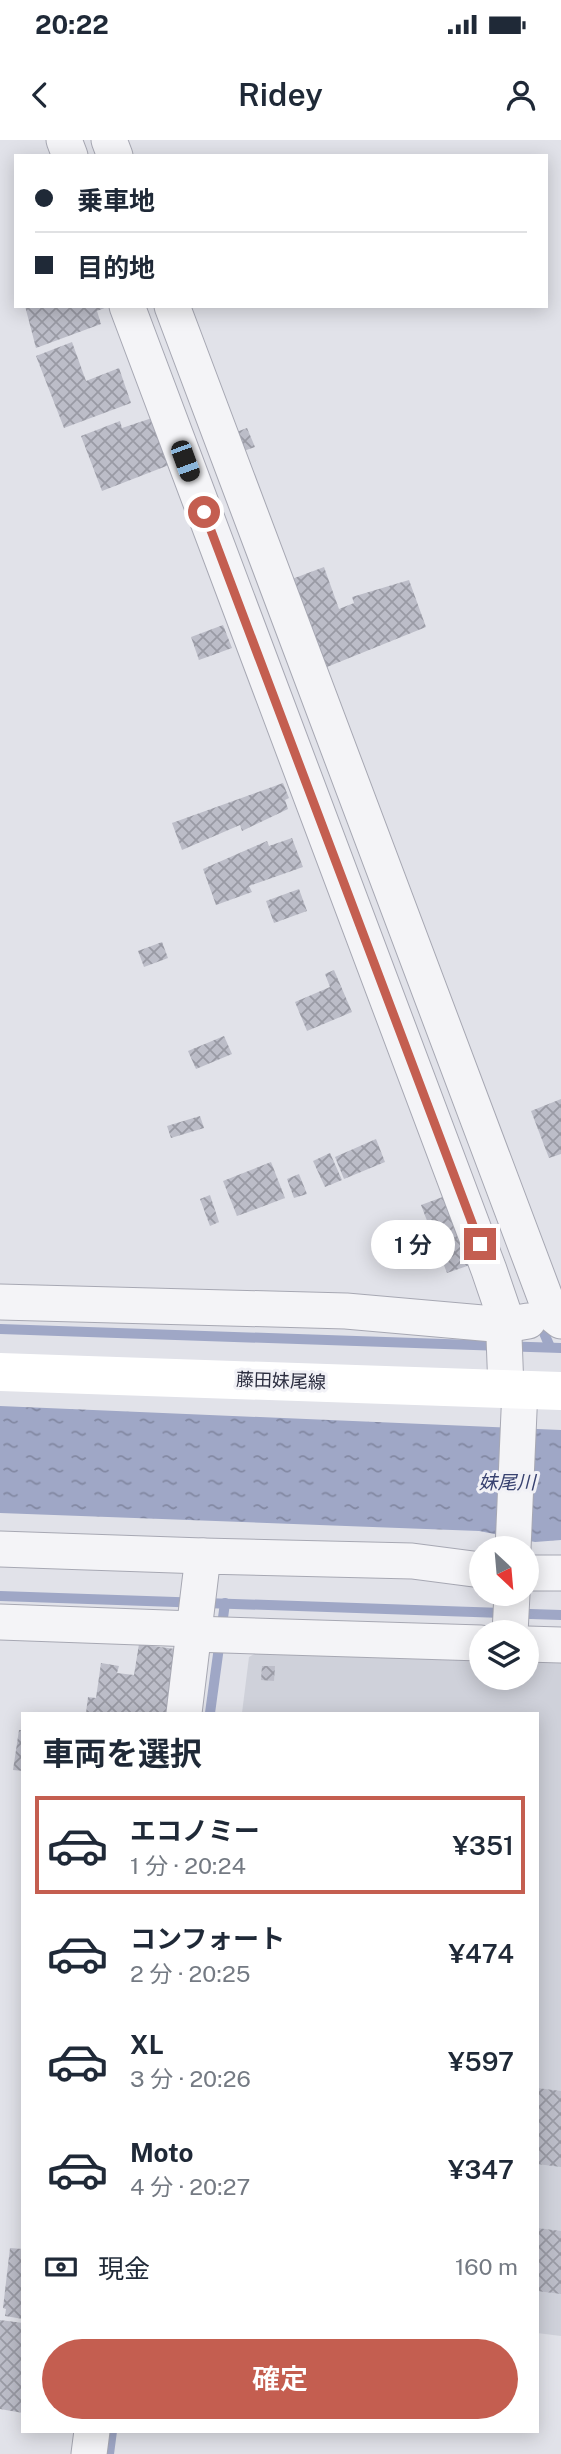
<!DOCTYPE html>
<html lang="ja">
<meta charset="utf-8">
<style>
:root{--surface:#fff;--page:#f2f2f3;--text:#1f2937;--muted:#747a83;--line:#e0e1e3;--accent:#c45e50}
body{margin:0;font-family:"Public Sans","Noto Sans JP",sans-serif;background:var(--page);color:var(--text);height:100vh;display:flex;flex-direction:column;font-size:26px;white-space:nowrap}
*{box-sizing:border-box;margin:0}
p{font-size:23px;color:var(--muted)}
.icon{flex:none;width:38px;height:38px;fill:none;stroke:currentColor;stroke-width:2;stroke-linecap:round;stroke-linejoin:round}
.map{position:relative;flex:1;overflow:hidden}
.details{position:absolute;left:21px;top:1572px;width:518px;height:721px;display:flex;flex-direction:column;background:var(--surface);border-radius:0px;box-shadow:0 4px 18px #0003}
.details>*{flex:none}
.guide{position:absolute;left:14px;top:14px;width:534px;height:154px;border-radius:0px;box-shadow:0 4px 18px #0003;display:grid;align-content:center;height:154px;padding:0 21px;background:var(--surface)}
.needle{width:46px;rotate:154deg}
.fabs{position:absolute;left:469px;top:1396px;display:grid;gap:14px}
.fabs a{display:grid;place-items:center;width:70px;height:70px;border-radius:50%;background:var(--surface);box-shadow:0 4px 18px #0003;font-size:35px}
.end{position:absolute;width:32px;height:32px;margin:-16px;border:9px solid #c45e50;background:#fff;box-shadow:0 0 0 4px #fff}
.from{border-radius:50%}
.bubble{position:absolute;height:49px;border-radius:24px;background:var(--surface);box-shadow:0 4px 18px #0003;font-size:23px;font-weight:600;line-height:49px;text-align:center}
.car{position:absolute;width:21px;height:42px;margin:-21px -10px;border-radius:9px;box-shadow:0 0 5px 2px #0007;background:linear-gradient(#222 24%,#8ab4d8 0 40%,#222 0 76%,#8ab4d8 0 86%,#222 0)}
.guide b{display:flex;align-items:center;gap:24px;height:66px;font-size:26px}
.guide b+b{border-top:2px solid var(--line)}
.guide i{width:18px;height:18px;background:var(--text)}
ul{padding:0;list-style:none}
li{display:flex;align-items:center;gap:21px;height:98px;margin:0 14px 10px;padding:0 7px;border:4px solid transparent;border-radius:0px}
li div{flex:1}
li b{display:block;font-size:26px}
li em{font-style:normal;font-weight:600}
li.selected{border-color:var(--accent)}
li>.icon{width:63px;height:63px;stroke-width:1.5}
h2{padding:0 21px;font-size:32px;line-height:84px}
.pay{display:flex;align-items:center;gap:18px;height:77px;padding:0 21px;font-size:26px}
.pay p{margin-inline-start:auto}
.button{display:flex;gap:14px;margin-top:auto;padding:14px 21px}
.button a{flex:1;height:80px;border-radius:42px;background:var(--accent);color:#fff;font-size:28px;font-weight:600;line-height:80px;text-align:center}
.status{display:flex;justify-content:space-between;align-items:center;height:49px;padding:0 35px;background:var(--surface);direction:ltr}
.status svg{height:19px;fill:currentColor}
header{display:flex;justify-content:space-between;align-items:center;height:91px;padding:0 21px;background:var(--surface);font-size:32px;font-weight:600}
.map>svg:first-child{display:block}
.built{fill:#cfd1da}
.water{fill:url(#water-ripples)}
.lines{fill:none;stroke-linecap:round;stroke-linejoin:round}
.stream{stroke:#9fa7c6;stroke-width:10}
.building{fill:url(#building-cross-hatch)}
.minor-casing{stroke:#a7a8b3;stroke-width:37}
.minor{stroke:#f4f4f7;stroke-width:35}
.secondary{stroke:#fff;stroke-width:38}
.route{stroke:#c45e50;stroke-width:9}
.labels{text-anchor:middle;stroke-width:6;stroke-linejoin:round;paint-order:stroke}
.street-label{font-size:18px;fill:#2b2d3f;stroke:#f1f1f6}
.water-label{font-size:19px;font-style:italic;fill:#384270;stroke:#f1f1f6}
</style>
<div class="status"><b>20:22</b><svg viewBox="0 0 49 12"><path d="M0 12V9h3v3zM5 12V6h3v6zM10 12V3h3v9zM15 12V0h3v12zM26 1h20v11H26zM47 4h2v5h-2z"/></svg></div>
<header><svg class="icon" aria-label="back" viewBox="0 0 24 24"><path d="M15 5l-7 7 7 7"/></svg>Ridey<svg class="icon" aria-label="person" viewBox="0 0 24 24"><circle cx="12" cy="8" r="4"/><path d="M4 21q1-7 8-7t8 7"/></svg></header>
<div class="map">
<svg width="561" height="2314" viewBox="0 0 561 2314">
<defs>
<pattern id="water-ripples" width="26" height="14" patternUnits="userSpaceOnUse" patternTransform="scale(1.75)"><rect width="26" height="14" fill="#9fa7c6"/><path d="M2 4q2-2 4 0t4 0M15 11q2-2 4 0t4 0" fill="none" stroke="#8288a2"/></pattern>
<pattern id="building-cross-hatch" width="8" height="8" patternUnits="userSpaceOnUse" patternTransform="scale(1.75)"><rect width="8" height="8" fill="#bcbdc8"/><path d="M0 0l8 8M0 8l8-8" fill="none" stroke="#999aa4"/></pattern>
</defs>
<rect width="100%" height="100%" fill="#e1e2e9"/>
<path class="built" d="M 267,1507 L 481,1512 L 481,1538 L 527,1538 L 527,1513 L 561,1514 L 561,2196 L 537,2193 L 537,1573 L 242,1573 L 249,1517 Z"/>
<path class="water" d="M 0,1266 L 561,1290 L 561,1400 L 535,1402 L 479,1391 L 0,1373 Z"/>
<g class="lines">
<g class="stream">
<path d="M 538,1179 L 550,1207"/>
<path d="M 0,1189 L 561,1208"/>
<path d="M 0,1456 L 561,1475"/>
<path d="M 210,1573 L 225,1463"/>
<path d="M 109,2314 L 112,2291"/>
</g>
</g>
<g class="building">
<path d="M 25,166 L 107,166 L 107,167 L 97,171 L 101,184 L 36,208 Z"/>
<path d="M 72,202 L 86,241 L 119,228 L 131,263 L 64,288 L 36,216 Z"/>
<path d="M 152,278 L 169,325 L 102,351 L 81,296 L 120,281 L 122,288 Z"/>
<path d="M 247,288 L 255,307 L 238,313 L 231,294 Z"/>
<path d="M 324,427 L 339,469 L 354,463 L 352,457 L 409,440 L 426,487 L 322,529 L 292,439 Z"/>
<path d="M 223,485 L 232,508 L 199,520 L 191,497 Z"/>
<path d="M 283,643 L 289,658 L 285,660 L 288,669 L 242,691 L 240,685 L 182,710 L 172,683 Z"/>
<path d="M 292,698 L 303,727 L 249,746 L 252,752 L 216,765 L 203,729 L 267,701 L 269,706 Z"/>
<path d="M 299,749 L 307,771 L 274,783 L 266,761 Z"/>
<path d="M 162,802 L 168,818 L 144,827 L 138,811 Z"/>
<path d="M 334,830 L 352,872 L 307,891 L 295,862 L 330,847 L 325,834 Z"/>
<path d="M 224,896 L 232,914 L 196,929 L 188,911 Z"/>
<path d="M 561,959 L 561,1014 L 549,1018 L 531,971 Z"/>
<path d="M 200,976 L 204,988 L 171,998 L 167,986 Z"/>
<path d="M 376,999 L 385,1022 L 344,1039 L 335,1017 Z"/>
<path d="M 330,1013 L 342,1040 L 325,1047 L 313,1021 Z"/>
<path d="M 271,1022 L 285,1058 L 237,1076 L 223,1041 Z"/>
<path d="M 299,1034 L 307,1054 L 294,1058 L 287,1039 Z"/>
<path d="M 210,1055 L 219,1082 L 210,1086 L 200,1059 Z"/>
<path d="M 448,1055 L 473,1124 L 447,1133 L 421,1065 Z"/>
<path d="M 139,1504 L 175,1509 L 169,1573 L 86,1573 L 88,1557 L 96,1558 L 101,1523 L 119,1526 L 117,1533 L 134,1535 Z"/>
<path d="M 262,1526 L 275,1526 L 274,1541 L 261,1540 Z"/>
<path d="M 19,1590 L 23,1590 L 23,1631 L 13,1630 Z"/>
<path d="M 537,1948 L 561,1951 L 561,2027 L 537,2024 Z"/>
<path d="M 537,2088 L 561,2091 L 561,2154 L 537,2151 Z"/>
<path d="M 10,2108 L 23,2109 L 23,2179 L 5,2176 L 6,2169 L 3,2168 Z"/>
<path d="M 0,2180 L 23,2183 L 23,2273 L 0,2269 Z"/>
</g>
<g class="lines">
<defs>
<g id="minor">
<path d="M 64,0 L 70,16"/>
<path d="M 109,0 L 115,16"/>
<path d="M 127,166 L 489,1130 L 503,1171 L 506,1249"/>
<path d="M 172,166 L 551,1173 L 561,1181"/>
<path d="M 0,1162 L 346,1171 L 505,1185 L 528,1181"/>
<path d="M 0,1409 L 203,1416"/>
<path d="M 513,1409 L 520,1249"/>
<path d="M 527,1433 L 561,1433"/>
<path d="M 0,1482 L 194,1489"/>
<path d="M 510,1493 L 512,1454"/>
<path d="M 193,1494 L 481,1503"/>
<path d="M 527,1504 L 561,1505"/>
<path d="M 184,1573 L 203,1416 L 412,1421 L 481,1430"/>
<path d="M 89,2314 L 92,2291"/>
</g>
</defs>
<use href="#minor" class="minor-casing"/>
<use href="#minor" class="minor"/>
<path class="secondary" d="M 0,1232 L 561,1251"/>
</g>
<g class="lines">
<path class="route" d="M 204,372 L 480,1104"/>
</g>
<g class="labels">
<g class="street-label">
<text transform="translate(281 1241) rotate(2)" y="6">藤田妹尾線</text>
</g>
<g class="water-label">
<text x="507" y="1349">妹尾川</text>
</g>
</g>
</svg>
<div class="fabs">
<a><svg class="needle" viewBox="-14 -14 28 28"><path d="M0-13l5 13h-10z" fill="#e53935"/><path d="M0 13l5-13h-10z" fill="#747a83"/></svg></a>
<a><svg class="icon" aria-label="layers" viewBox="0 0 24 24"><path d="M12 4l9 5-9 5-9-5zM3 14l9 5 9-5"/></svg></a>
</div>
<i class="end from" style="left:204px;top:372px"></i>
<i class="end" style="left:480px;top:1104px"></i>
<div class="bubble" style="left:371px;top:1080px;width:84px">1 分</div>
<i class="car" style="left:185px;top:321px;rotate:160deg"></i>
<div class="guide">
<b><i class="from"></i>乗車地</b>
<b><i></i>目的地</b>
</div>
<section class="details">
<h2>車両を選択</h2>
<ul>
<li class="selected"><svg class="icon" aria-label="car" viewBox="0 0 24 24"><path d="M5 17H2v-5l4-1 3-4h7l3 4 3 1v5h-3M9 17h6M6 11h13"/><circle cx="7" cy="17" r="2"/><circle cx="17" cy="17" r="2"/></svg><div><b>エコノミー</b><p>1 分 · 20:24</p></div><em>¥351</em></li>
<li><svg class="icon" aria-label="car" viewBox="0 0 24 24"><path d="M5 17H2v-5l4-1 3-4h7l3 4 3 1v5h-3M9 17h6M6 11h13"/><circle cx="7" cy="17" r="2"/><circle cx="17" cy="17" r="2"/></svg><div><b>コンフォート</b><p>2 分 · 20:25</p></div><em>¥474</em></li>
<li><svg class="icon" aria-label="car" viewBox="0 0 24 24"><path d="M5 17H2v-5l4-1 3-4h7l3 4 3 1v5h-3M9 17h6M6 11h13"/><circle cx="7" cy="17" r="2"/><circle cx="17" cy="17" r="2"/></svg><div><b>XL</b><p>3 分 · 20:26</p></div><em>¥597</em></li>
<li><svg class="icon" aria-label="car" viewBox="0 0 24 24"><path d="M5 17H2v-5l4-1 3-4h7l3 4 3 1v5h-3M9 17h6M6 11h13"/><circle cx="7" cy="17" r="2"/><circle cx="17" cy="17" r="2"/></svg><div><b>Moto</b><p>4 分 · 20:27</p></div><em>¥347</em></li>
</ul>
<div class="pay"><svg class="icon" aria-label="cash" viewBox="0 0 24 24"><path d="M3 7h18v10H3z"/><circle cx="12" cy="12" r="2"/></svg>現金<p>160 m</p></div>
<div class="button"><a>確定</a></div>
</section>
</div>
